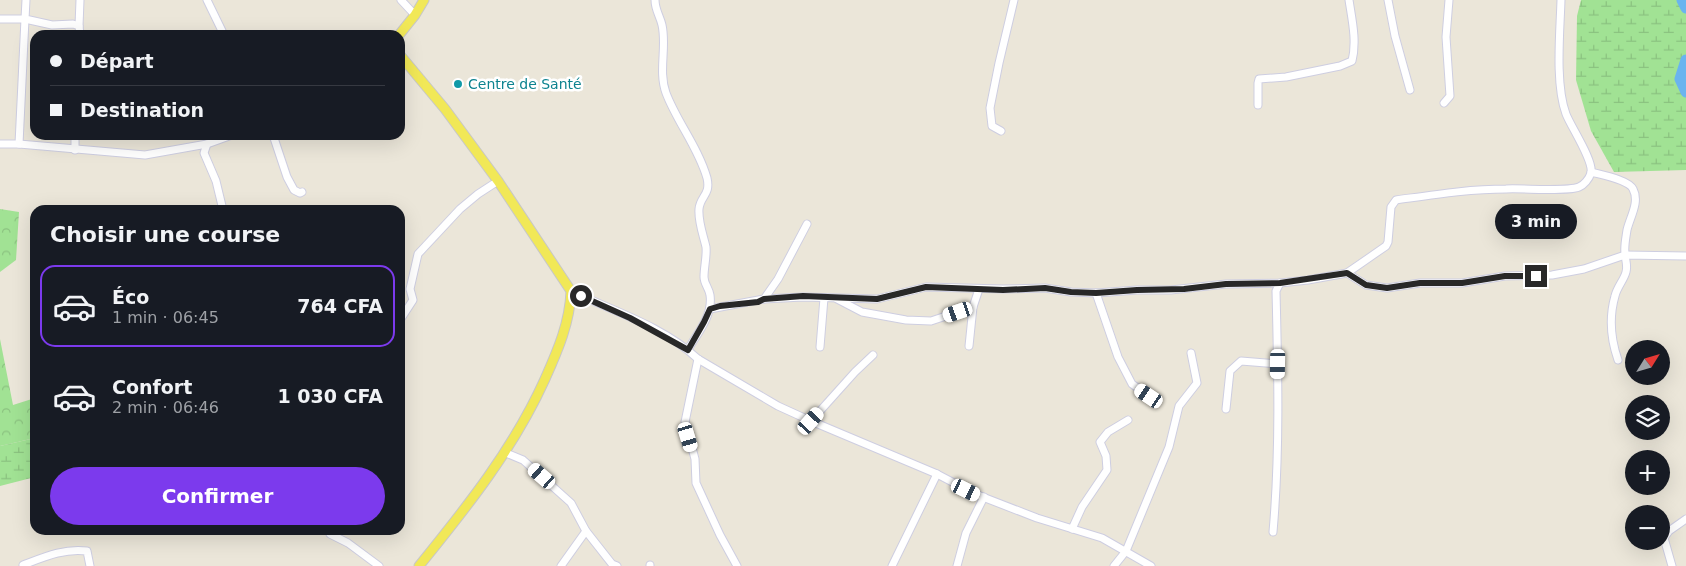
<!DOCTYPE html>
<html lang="fr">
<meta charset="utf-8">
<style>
:root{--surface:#171b24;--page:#242831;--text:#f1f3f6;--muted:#9ea1a6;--line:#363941;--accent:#7c3aed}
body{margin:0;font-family:"DejaVu Sans",sans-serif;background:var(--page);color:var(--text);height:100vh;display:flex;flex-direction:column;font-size:19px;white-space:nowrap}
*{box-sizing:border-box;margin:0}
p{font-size:16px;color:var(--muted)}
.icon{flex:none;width:28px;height:28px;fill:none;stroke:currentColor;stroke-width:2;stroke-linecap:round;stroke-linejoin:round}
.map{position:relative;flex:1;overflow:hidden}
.panel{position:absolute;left:30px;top:205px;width:375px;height:330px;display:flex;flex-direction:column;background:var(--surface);border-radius:15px;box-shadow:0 5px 20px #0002}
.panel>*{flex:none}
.guide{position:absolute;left:30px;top:30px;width:375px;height:110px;border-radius:15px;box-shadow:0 5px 20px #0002;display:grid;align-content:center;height:110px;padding:0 20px;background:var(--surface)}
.needle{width:32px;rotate:53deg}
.fabs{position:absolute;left:1625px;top:340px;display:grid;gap:10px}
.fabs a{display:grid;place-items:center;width:45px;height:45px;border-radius:50%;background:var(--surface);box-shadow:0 5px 20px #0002;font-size:25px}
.end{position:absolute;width:22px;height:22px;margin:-11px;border:6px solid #282828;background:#fff;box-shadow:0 0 0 2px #fff}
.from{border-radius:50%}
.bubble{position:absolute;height:35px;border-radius:18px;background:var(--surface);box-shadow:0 5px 20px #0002;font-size:16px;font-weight:800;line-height:35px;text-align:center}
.car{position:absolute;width:15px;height:30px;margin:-15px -8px;border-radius:6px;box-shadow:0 0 4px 1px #0007;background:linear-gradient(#fff 24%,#345 0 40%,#fff 0 76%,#345 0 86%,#fff 0)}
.guide b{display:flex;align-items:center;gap:18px;height:48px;font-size:19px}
.guide b+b{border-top:1px solid var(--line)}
.guide i{width:12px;height:12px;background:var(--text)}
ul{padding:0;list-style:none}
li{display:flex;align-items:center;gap:15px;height:82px;margin:0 10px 8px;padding:0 10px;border:2px solid transparent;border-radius:15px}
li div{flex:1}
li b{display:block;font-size:19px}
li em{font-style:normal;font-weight:800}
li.selected{border-color:var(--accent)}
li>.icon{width:45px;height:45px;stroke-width:1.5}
h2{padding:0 20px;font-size:22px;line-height:60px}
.action{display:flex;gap:10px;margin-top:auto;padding:10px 20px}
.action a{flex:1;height:58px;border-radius:30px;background:var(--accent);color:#fff;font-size:20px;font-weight:800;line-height:58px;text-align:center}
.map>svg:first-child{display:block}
.forest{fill:url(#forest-crowns)}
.wetland{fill:url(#wetland-marsh)}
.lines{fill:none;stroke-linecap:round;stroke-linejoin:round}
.river{stroke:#6ab4ef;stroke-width:11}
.minor-casing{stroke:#cecee1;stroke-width:9}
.major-casing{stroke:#c7c7c7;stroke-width:11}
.minor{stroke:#fff;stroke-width:7}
.major{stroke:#f1e857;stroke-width:9}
.route{stroke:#282828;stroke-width:6}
.culture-dot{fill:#0f9aa8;stroke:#fff;stroke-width:2}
.labels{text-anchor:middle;stroke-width:5;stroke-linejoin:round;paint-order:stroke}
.culture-label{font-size:14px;fill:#0d838f;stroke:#fff;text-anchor:start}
</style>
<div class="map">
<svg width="1686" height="566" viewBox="0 0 1686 566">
<defs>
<pattern id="forest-crowns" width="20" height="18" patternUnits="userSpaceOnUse" patternTransform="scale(1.25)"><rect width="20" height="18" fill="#a1e294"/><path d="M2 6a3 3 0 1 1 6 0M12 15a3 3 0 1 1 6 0" fill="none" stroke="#8bc280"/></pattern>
<pattern id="wetland-marsh" width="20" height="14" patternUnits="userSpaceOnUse" patternTransform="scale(1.25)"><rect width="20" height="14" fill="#a1e294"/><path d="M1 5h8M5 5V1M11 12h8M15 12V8" fill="none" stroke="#8bc280"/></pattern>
</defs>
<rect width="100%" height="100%" fill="#ebe6d9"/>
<g class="forest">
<path d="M 0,209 L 19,212 L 16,260 L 0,272 Z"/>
<path d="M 0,339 L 13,405 L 35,398 L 35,438 L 0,446 Z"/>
</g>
<g class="wetland">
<path d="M 1581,0 L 1686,0 L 1686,170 L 1614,172 L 1591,131 L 1576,80 L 1577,16 Z"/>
<path d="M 35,438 L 35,477 L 0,486 L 0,446 Z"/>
</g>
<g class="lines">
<g class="river">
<path d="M 1682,0 L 1686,8"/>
<path d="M 1686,60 L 1680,79 L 1686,92"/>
</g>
<defs>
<g id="minor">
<path d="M 26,0 L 25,19 L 52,25 L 73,24 L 79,26 L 80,35"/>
<path d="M 207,0 L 224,35"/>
<path d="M 401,0 L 415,15"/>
<path d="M 655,0 C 655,10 660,16 662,25 C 667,47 658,71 666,93 C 677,122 698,147 707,178 C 711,195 700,196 699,209 C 698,222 703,234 706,247 C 707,256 704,267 704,277 C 704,284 709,288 710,295 C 713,315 698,333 688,349"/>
<path d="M 1388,0 L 1395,36 L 1410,90"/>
<path d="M 0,19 L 25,19 L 19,144"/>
<path d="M 79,26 L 80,0"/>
<path d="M 1444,103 L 1450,96 L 1446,37 L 1449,0"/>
<path d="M 1258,105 L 1258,83 L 1259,79 L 1286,77 L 1340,66 L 1352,61 C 1357,41 1352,20 1349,0"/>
<path d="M 1001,131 L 992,126 L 990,108 L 999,63 L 1014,0"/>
<path d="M 273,135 L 287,177 L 294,190 L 300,193 L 302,192"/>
<path d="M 0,144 L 19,144 L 145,155 L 207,144 L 232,135"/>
<path d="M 207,144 L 204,153 L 216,181 L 223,210"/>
<path d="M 75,150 L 75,135"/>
<path d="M 1591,172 C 1602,175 1629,180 1633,189 C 1640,202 1630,217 1627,230 C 1626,237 1624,246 1625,253 C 1625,260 1628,265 1626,272 C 1624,280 1617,287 1615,296 C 1609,317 1611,340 1618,360"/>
<path d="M 1347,273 L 1366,285 L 1387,288 L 1420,283 L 1462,283 L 1505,276 L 1552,275 L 1584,269 L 1625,255 L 1686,256"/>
<path d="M 571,291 C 613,311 663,326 698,359 L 778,406 L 811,421 L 937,474 L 975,494 L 1037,518 L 1102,538 L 1151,566"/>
<path d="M 1096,293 L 1118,357 L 1132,384 L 1149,396"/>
<path d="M 764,299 L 803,297 L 877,299 L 926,287 L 1003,289 L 1045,288 L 1071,292 L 1096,293 L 1137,290 L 1171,290 L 1226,284 L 1280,283 L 1308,280 L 1347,273 L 1386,246 L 1388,242 L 1391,207 L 1396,200 C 1432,195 1469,189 1506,189 C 1522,188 1567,192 1579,187 C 1584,185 1589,179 1591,173 C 1594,161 1571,127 1566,114 C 1555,84 1560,33 1561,0"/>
<path d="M 837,299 L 862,312 L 906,320 L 931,321 L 973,307"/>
<path d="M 710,309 L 764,299 L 778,279 L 807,224"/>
<path d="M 400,320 L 413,300 L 410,289 L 418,254 L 460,209 L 478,194 L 498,181"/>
<path d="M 969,346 L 973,307 L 979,289"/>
<path d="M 820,347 L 824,298"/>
<path d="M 698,359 L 685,422 L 695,459 L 696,483 L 720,535 L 737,566"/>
<path d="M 1226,409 L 1230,371 L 1241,361 L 1278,364"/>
<path d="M 811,421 L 855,372 L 873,355"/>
<path d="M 506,453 L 523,460 L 571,503 L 586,531 L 612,564 L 617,566"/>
<path d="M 1072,529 L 1082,507 L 1107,470 L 1106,456 L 1100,442 L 1108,432 L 1128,420"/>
<path d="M 1273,532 C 1280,452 1278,371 1276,291 L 1280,283"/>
<path d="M 330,534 L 348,543 L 379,566"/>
<path d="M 23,565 C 44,557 64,548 87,551 L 90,566"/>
<path d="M 561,566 L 586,531"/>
<path d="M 650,566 L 650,565"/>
<path d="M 892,566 L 937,474"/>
<path d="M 957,566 L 966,533 L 984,497"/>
<path d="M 1114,566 L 1126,551 L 1169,447 L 1179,406 L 1197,383 L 1191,353"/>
<path d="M 1672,566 L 1664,538 L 1669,531 L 1686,519"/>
</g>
<g id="major">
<path d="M 399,35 L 415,15 L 424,0"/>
<path d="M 400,55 L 445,109 L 498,181 L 571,291 C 570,322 558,350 545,379 C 514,448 467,507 419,566"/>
</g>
</defs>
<use href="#minor" class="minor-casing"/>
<use href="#major" class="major-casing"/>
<use href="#minor" class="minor"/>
<use href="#major" class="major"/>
</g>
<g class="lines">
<path class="route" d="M 581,296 L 630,318 L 688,350 L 704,322 L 710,309 L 720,306 L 758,302 L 764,299 L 803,296 L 877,299 L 926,287 L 1003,290 L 1045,288 L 1071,292 L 1096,293 L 1137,290 L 1184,289 L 1226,284 L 1280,283 L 1347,273 L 1366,285 L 1387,288 L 1420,283 L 1462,283 L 1505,276 L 1536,276"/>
</g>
<circle class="culture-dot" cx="458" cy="84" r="5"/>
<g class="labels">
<g class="culture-label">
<text x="468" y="89">Centre de Santé</text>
</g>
</g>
</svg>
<div class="fabs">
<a><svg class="needle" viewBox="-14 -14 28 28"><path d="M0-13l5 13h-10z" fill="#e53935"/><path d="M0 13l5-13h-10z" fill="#9ea1a6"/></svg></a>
<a><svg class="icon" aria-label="layers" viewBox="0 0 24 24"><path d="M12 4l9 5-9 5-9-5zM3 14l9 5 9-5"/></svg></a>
<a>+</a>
<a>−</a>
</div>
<i class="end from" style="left:581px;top:296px"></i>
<i class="end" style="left:1536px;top:276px"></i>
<div class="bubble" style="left:1495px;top:204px;width:82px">3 min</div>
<i class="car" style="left:958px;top:312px;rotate:251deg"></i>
<i class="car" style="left:1278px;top:364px;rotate:181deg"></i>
<i class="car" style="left:1149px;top:396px;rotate:304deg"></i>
<i class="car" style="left:811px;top:421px;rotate:42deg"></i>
<i class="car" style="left:688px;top:437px;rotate:163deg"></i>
<i class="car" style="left:542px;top:476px;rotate:311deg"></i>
<i class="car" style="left:966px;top:490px;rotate:116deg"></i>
<div class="guide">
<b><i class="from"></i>Départ</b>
<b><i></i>Destination</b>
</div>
<section class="panel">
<h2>Choisir une course</h2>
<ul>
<li class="selected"><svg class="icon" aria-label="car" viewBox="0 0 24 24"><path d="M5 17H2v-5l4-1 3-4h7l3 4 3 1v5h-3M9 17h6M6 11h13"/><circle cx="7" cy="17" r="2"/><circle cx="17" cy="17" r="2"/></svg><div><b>Éco</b><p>1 min · 06:45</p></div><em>764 CFA</em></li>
<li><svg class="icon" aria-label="car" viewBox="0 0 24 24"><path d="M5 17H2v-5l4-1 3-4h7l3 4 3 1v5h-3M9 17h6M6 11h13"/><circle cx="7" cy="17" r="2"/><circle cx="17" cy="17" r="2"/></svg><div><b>Confort</b><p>2 min · 06:46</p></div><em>1 030 CFA</em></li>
</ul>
<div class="action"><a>Confirmer</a></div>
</section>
</div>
